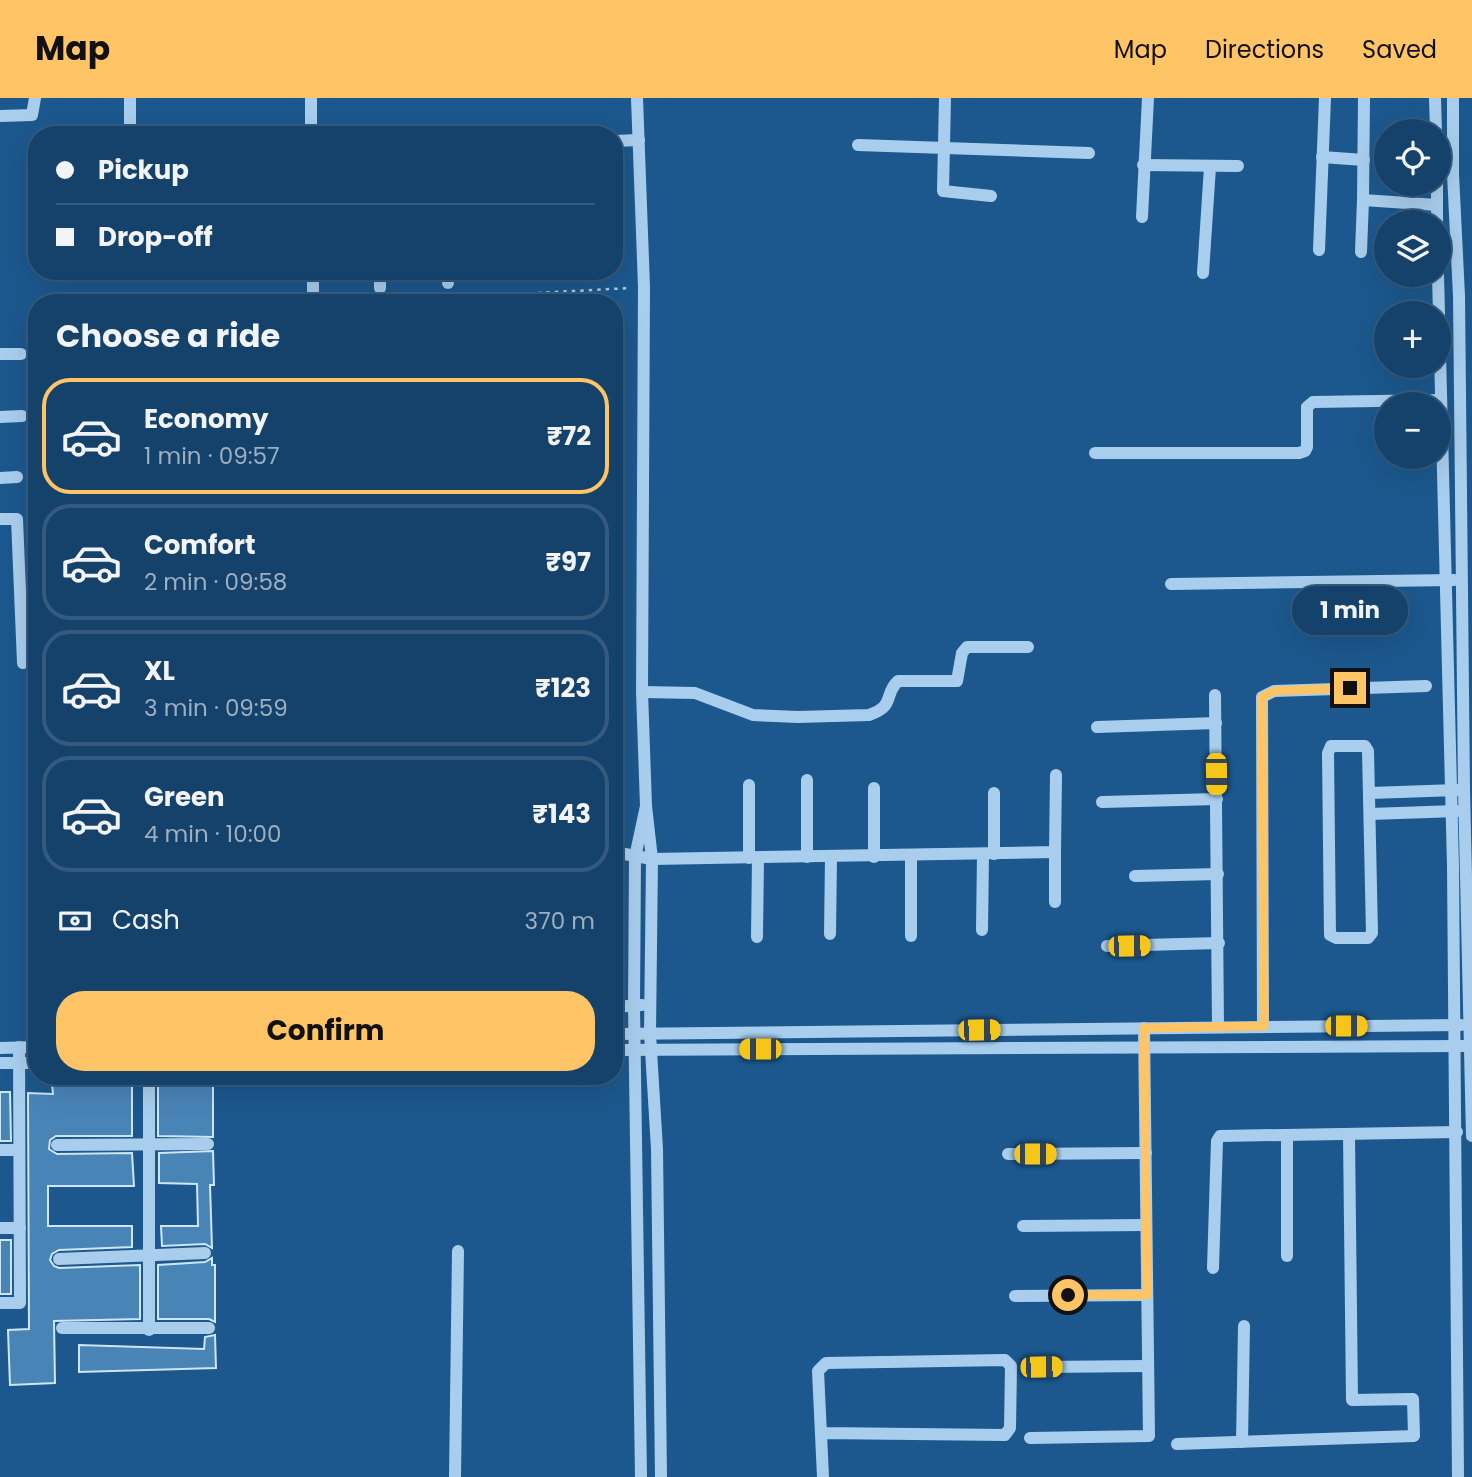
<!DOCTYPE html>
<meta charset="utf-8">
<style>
:root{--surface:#15426a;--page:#224d72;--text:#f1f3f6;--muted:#9db0c1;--line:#345b7e;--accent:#fec466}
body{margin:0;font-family:Poppins,sans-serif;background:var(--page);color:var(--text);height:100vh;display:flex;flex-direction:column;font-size:26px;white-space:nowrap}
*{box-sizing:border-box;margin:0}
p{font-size:23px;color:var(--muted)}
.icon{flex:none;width:38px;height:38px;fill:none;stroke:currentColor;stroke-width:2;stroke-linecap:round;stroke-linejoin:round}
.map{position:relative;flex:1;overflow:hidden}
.sheet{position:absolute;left:28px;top:196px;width:595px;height:791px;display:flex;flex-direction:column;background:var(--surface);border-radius:28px;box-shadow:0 7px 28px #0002,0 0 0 2px var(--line)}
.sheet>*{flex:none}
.banner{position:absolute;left:28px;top:28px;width:595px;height:154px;border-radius:28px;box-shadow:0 7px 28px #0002,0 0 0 2px var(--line);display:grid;align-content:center;height:154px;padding:0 28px;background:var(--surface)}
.buttons{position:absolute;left:1374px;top:21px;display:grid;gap:14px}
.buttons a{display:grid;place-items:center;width:77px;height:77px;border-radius:50%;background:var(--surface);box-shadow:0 7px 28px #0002,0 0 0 2px var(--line);font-size:35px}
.end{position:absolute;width:32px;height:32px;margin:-16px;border:9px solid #fec466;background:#111;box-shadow:0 0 0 4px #111}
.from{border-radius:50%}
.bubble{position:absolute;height:49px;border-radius:24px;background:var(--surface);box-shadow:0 7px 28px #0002,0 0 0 2px var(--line);font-size:23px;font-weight:700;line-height:49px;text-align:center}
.car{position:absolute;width:21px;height:42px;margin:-21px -10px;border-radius:9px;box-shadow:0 0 5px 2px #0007;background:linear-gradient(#f5c518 24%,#345 0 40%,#f5c518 0 76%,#345 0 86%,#f5c518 0)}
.banner b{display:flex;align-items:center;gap:24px;height:66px;font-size:26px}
.banner b+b{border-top:2px solid var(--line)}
.banner i{width:18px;height:18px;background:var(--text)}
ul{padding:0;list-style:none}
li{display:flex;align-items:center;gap:21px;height:116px;margin:0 14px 10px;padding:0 14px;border:4px solid var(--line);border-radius:28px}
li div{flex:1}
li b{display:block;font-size:26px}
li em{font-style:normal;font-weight:700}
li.selected{border-color:var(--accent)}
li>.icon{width:63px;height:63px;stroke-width:1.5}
h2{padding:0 28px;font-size:32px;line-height:84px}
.pay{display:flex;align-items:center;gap:18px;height:77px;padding:0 28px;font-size:26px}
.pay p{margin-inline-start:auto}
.cta{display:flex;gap:14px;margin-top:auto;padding:14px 28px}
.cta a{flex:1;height:80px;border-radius:28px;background:var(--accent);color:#111;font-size:28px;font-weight:700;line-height:80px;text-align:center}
header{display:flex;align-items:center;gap:42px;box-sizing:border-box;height:98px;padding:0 35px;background:var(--accent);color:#111}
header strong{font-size:33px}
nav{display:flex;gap:38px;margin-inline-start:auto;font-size:24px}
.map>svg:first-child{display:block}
.building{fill:#4984b7;stroke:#cee6f9;stroke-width:2}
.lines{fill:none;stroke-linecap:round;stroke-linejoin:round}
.path{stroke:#a9ceed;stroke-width:2.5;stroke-dasharray:3.5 5;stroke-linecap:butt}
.minor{stroke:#a9ceed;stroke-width:12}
.route{stroke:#fec466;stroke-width:9}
</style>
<header>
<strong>Map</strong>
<nav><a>Map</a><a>Directions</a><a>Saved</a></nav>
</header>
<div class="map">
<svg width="1472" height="1379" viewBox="0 0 1472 1379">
<rect width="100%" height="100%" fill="#1c588d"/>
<g class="building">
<path d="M 213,983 L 213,1039 L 158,1038 L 158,984 Z"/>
<path d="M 83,984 L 132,985 L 132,1038 L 56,1038 L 50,1042 L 49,1051 L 57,1056 L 132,1055 L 134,1088 L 48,1088 L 48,1128 L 132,1128 L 132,1149 L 59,1152 L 52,1156 L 50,1162 L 54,1168 L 59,1170 L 140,1167 L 140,1221 L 54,1223 L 55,1285 L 10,1287 L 8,1232 L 29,1231 L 28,995 L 53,996 L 52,986 Z"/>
<path d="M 0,994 L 10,994 L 11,1043 L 0,1043 Z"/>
<path d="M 213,1053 L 214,1087 L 210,1087 L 212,1150 L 205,1146 L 162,1148 L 161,1128 L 198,1128 L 197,1086 L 159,1085 L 159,1055 Z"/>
<rect x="0" y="1142" width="11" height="54"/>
<path d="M 212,1160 L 212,1167 L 215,1167 L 215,1224 L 209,1221 L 158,1221 L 158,1167 L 205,1164 Z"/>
<path d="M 215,1237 L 216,1270 L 79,1274 L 79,1247 L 204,1251 L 205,1239 Z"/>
</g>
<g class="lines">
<g class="path">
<path d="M 385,203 L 630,190"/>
<path d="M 361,205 L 375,204"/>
</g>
<g class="minor">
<path d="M 130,0 L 130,37"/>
<path d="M 311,0 L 311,37"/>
<path d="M 637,0 L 644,189 L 642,594 L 646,708"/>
<path d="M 945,0 L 943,93 L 991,98"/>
<path d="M 1435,0 L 1436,33"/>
<path d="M 1453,0 L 1453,76 L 1459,198 L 1464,692 L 1472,1038"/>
<path d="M 0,18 L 32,17 L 35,0"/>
<path d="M 614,43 L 639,42"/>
<path d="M 858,47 L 1089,55"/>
<path d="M 1322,59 L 1364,62"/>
<path d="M 1143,67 L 1238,68"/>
<path d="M 1437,86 L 1437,124"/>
<path d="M 1363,102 L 1364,0"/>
<path d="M 1142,119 L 1148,0"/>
<path d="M 1319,152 L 1325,0"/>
<path d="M 1361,154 L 1363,102 L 1437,107"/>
<path d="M 313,173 L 313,193"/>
<path d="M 380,173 L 380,190"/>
<path d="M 448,173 L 448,185"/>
<path d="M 1203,175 L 1210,69"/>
<path d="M 1438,177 L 1453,768 L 1458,1379"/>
<path d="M 0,256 L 21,256"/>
<path d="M 0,319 L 22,318"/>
<path d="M 1095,355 L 1299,355 L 1305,353 L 1307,349 L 1307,309 L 1313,304 L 1441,302"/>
<path d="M 0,380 L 17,379"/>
<path d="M 0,421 L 17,421 L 23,565"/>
<path d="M 1171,486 L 1454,482"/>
<path d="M 642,594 L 695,595 L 753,617 L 798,619 L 869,617 C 896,608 883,597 898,583 L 957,583 L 962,555 L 967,549 L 1028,549"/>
<path d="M 1215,597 L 1218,929"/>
<path d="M 1097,629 L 1216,625"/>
<path d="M 1331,648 L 1365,648 L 1368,653 L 1372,835 L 1368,840 L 1336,840 L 1330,837 L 1328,655 Z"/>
<path d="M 749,687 L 749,760"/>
<path d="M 874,690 L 874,759"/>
<path d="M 1370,695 L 1457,692"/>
<path d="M 1102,704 L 1217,701"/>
<path d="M 1370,716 L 1457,713"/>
<path d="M 614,754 L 652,761 L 1055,754 L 1056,677"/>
<path d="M 1055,754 L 1055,804"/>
<path d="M 994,756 L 994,695"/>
<path d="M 807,759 L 807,682"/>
<path d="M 1135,778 L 1218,776"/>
<path d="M 982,832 L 983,756"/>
<path d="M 830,836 L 831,759"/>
<path d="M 911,838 L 911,758"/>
<path d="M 757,839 L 758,760"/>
<path d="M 1107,848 L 1219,845"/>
<path d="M 614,909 L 642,907"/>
<path d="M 1263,928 L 1262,599 L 1274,593 L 1426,588"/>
<path d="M 614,936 L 1461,927"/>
<path d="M 0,950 L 37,949"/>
<path d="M 614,952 L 1464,948"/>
<path d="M 0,965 L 37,965"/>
<path d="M 149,978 L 149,1232"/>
<path d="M 57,1047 L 208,1046"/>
<path d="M 0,1052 L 19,1052"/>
<path d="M 1008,1056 L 1146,1055"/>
<path d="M 1023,1128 L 1146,1127"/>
<path d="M 0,1130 L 20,1130"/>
<path d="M 1287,1158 L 1287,1037"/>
<path d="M 59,1161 L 205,1155"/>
<path d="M 1213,1170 L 1217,1043 L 1220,1038 L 1457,1034"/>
<path d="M 1015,1198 L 1147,1197"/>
<path d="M 0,1205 L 20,1205 L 19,949"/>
<path d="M 62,1230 L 209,1230"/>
<path d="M 1041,1269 L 1148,1268"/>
<path d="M 821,1335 L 1005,1337 L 1010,1330 L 1011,1268 L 1005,1262 L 826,1265 L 818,1273 L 823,1379"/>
<path d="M 1030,1340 L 1149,1338 L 1144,930"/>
<path d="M 1242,1344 L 1244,1228"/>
<path d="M 1177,1346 L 1414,1338 L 1413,1301 L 1352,1302 L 1349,1037"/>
<path d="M 455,1379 L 458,1153"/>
<path d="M 641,1379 L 634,908 L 635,759 L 646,708 L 652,761 L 650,936 L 657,1051 L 661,1379"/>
</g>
</g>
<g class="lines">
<path class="route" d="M 1068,1197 L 1147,1197 L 1144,930 L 1264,928 L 1262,599 L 1274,593 L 1350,590"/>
</g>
</svg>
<div class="buttons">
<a><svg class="icon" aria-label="locate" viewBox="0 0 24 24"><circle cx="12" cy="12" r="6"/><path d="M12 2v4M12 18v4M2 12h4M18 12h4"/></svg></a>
<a><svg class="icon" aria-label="layers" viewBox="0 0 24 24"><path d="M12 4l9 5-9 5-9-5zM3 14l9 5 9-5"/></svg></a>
<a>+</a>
<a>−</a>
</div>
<i class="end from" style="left:1068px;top:1197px"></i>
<i class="end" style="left:1350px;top:590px"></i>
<div class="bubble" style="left:1292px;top:488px;width:116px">1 min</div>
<i class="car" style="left:1216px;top:676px;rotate:179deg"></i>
<i class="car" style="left:1129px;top:848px;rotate:89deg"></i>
<i class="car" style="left:1346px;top:928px;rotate:90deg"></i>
<i class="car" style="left:979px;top:932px;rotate:89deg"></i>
<i class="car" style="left:760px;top:951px;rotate:270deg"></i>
<i class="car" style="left:1035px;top:1056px;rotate:90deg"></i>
<i class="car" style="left:1041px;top:1269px;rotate:89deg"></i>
<div class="banner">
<b><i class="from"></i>Pickup</b>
<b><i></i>Drop-off</b>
</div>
<section class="sheet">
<h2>Choose a ride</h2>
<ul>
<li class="selected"><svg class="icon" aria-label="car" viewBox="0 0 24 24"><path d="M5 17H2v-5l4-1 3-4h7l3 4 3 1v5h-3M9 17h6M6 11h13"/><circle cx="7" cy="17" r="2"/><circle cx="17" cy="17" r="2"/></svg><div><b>Economy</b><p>1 min · 09:57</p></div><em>₹72</em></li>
<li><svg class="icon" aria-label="car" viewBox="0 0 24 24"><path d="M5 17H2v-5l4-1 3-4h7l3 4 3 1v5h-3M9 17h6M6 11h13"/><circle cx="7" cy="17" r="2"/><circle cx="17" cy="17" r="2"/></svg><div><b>Comfort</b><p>2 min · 09:58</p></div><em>₹97</em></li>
<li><svg class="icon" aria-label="car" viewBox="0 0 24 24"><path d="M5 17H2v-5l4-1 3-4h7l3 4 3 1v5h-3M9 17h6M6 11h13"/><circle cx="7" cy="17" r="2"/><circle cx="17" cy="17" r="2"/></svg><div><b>XL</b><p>3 min · 09:59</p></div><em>₹123</em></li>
<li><svg class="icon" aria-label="car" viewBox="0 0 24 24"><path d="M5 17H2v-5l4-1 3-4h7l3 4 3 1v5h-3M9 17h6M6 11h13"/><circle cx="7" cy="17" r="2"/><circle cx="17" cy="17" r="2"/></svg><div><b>Green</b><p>4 min · 10:00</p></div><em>₹143</em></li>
</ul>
<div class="pay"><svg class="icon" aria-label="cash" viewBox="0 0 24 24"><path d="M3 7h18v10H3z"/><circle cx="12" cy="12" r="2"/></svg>Cash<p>370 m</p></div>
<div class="cta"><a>Confirm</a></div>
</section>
</div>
